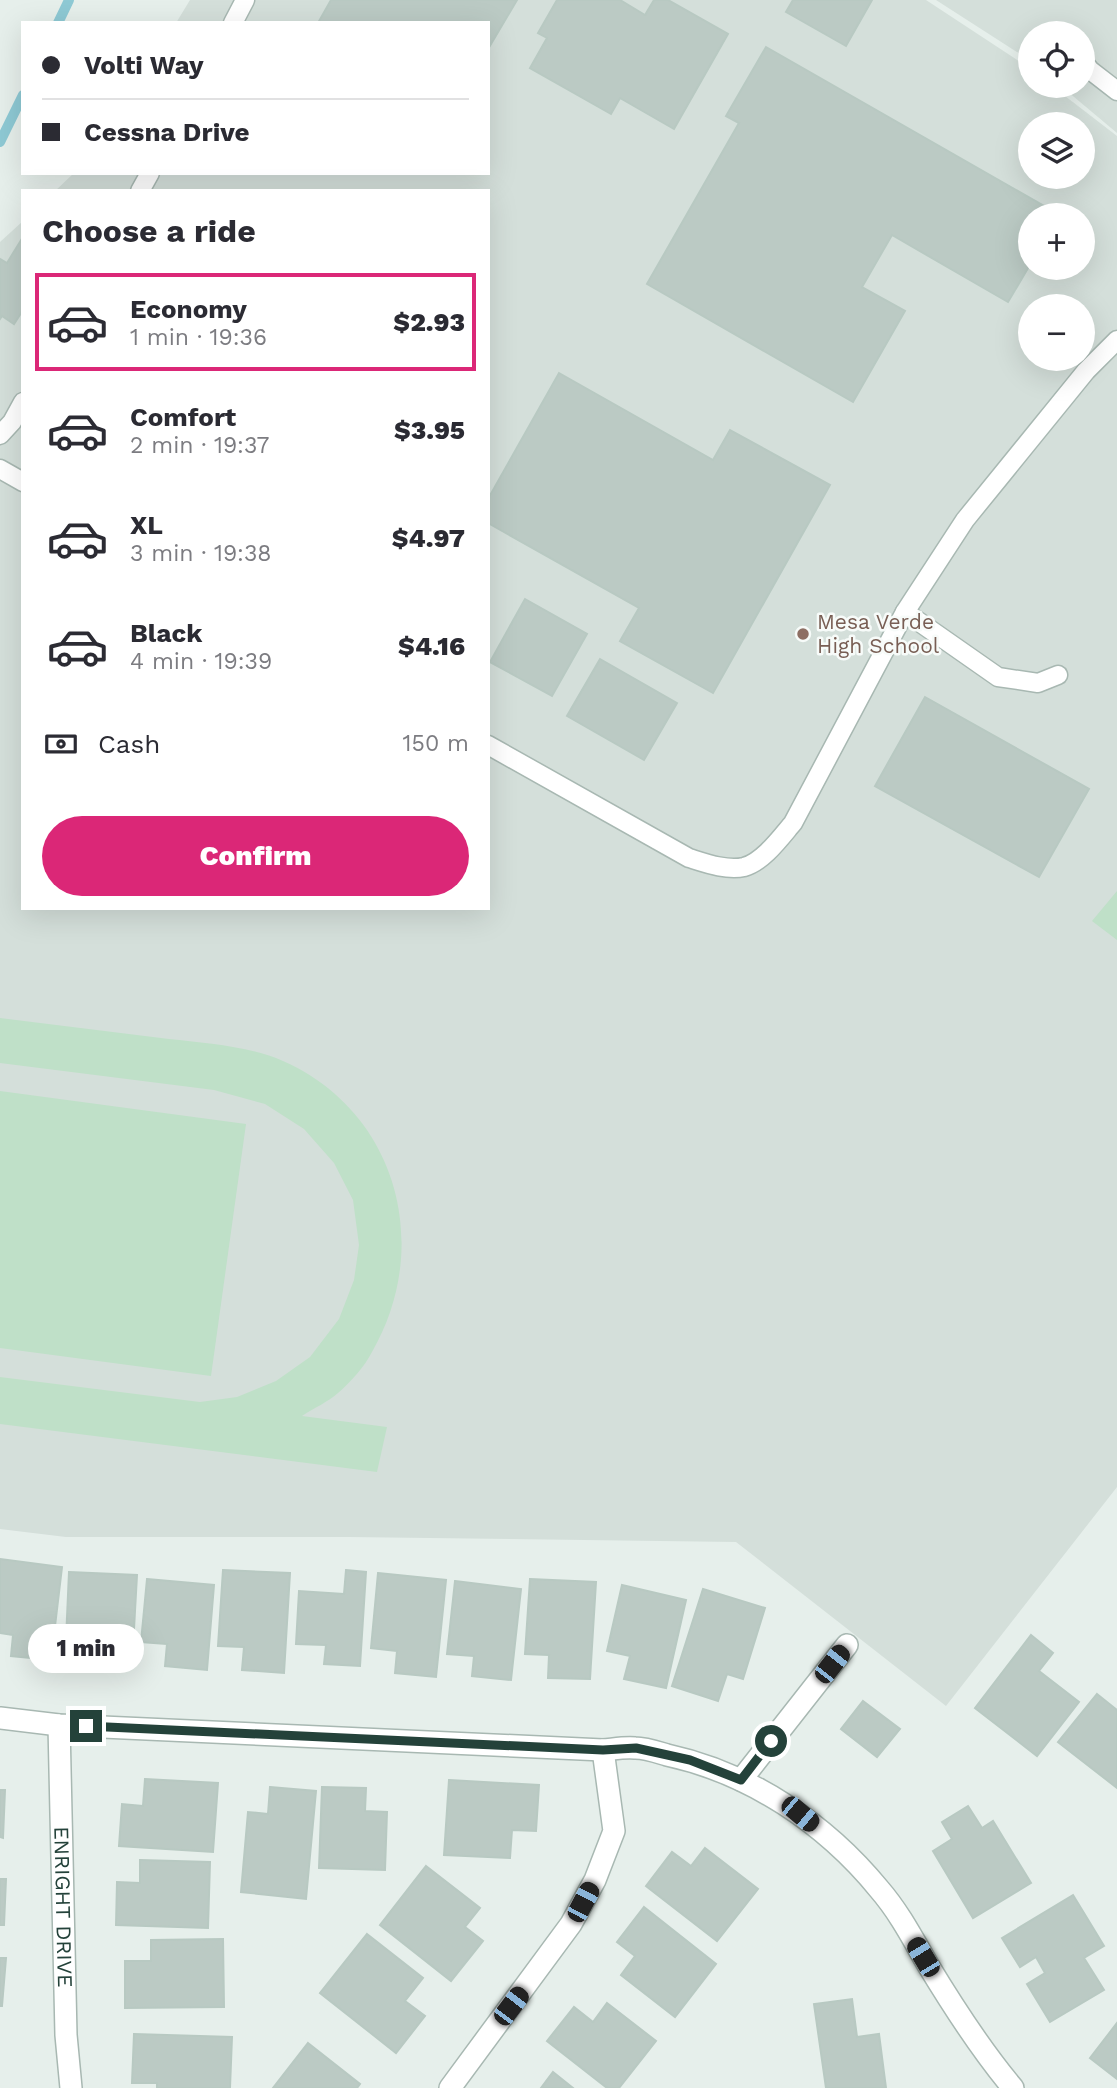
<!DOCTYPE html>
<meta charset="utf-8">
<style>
:root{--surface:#fff;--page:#f7f7f7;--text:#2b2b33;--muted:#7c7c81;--line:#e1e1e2;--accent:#db2777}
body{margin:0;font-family:"Work Sans",sans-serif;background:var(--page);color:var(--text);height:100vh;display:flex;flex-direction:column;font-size:26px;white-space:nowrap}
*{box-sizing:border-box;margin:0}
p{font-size:23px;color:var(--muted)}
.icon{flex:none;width:38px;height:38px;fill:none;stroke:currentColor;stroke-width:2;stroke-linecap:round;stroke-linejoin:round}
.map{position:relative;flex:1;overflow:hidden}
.details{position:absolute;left:21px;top:189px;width:469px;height:721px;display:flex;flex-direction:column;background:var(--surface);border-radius:0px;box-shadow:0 7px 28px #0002}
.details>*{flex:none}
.banner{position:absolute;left:21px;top:21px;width:469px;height:154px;border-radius:0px;box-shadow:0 7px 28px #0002;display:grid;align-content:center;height:154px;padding:0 21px;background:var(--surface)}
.tools{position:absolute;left:1018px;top:21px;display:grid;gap:14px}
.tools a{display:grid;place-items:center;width:77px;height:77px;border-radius:50%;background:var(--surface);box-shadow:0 7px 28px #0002;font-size:35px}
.end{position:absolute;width:32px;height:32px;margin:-16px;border:9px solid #24423a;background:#fff;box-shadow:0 0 0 4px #fff}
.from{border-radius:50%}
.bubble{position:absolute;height:49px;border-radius:24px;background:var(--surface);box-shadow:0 7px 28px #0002;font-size:23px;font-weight:800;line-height:49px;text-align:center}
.car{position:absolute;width:21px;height:42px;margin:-21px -10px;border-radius:9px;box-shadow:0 0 5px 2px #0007;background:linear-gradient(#222 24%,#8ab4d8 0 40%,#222 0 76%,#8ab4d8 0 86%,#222 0)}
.banner b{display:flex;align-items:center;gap:24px;height:66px;font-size:26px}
.banner b+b{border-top:2px solid var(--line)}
.banner i{width:18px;height:18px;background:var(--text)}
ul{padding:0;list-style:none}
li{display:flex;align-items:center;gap:21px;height:98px;margin:0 14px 10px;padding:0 7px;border:4px solid transparent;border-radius:0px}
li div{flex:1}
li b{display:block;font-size:26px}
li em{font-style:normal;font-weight:800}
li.active{border-color:var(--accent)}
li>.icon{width:63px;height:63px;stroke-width:1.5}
h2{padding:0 21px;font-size:32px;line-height:84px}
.pay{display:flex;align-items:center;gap:18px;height:77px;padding:0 21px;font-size:26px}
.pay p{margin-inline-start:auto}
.primary-button{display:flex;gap:14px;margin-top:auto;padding:14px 21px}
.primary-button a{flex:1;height:80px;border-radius:42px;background:var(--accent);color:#fff;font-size:28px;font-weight:800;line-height:80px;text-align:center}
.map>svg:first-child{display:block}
.built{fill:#d4dfda;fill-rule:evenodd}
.green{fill:#bfe0c8}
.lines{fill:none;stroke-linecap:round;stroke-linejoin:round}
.stream{stroke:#8ec9d4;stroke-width:10}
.building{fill:#bbcac4;stroke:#b8c9c2;stroke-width:2}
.lane-casing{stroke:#a8b8b2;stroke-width:21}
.street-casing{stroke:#a8b8b2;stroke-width:24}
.lane{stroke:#fff;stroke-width:18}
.street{stroke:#fff;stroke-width:21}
.route{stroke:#24423a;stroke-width:9}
.education-dot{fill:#8d6e63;stroke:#f7fbf9;stroke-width:2.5}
.labels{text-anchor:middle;stroke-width:5;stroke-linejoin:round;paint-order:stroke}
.education-label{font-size:21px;fill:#785e54;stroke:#f7fbf9;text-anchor:start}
.street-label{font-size:21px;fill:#24423a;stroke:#f7fbf9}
</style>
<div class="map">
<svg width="1117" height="2088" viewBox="0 0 1117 2088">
<rect width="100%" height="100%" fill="#e6efeb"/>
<g class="built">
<path d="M 190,0 L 926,0 L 1031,69 L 1031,86 L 1052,86 L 1117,136 L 1117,1487 L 946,1706 L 736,1542 L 349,1537 L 66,1537 L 0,1529 L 0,242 L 23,221 L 23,908 L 488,908 L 488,191 L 55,191 L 74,173 L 488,173 L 488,23 L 176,23 ZM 1031,124 L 1083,124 L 1083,177 L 1031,177 ZM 1031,215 L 1083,215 L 1083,268 L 1031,268 ZM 1031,306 L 1083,306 L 1083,359 L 1031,359 Z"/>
<path d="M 936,0 L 1117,0 L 1117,133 L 1061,86 L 1083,86 L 1083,33 L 1031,33 L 1031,61 Z"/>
</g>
<g class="green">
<path d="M 1117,891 L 1117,940 L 1092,921 Z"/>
<path d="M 0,1018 C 56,1025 113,1032 169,1039 C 205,1043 249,1046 283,1061 C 398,1112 433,1246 372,1352 C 365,1366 350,1383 338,1393 C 328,1402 314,1408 302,1416 L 387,1427 L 377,1472 L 0,1424 L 0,1377 L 200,1402 L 237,1397 L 276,1381 L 310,1357 L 339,1319 L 354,1280 L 359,1245 L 353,1200 L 334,1163 L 304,1129 L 265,1104 L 214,1090 L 0,1063 Z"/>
<path d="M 0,1091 L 246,1124 L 211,1376 L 0,1348 Z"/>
</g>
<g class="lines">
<g class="stream">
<path d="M 58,23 L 69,0"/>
<path d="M 0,142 L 23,95"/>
</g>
</g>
<g class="building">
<path d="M 331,0 L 517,0 L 488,49 L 488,23 L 318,23 Z"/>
<path d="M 557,0 L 620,0 L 645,15 L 654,0 L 668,0 L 728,34 L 674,129 L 620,98 L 611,114 L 530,68 L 547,38 L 538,33 Z"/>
<path d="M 793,0 L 872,0 L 846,46 L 786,12 Z"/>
<path d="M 766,47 L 1058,214 L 1031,215 L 1031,263 L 1008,302 L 892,235 L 862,287 L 905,311 L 853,402 L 647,284 L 739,123 L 726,116 Z"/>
<path d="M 23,237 L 23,310 L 14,324 L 2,316 L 0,319 L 0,259 L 7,263 Z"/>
<path d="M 559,373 L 713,460 L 730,430 L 830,485 L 713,693 L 620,641 L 639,608 L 488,523 L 488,499 Z"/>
<path d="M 525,599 L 587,634 L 552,696 L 490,662 Z"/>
<path d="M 600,659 L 677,703 L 644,760 L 567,716 Z"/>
<path d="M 925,697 L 1089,789 L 1039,877 L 875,786 Z"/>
<path d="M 0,1559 L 62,1567 L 51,1660 L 11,1656 L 13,1635 L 0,1633 Z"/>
<path d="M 223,1570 L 290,1573 L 284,1673 L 242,1670 L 244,1647 L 218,1646 Z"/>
<path d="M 346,1570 L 366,1572 L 360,1666 L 324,1664 L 326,1645 L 296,1644 L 299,1591 L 344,1594 Z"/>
<path d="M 69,1572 L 137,1575 L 132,1665 L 88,1663 L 90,1641 L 66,1640 Z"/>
<path d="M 378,1573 L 446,1580 L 436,1677 L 395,1673 L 397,1651 L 371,1648 Z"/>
<path d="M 147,1579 L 214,1585 L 207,1670 L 165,1666 L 167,1644 L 141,1642 Z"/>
<path d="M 530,1579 L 596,1582 L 590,1679 L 548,1678 L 549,1655 L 525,1654 Z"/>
<path d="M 455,1581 L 521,1589 L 511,1680 L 472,1676 L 474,1656 L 447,1654 Z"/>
<path d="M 622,1585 L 686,1600 L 666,1688 L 624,1679 L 630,1656 L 607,1651 Z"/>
<path d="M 703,1589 L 765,1608 L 743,1679 L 727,1674 L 718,1701 L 672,1686 Z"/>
<path d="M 1031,1635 L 1053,1653 L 1039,1671 L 1079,1702 L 1037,1756 L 975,1708 Z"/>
<path d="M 1097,1694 L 1117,1710 L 1117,1788 L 1058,1742 Z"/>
<path d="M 863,1701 L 900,1729 L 877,1757 L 841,1729 Z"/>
<path d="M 145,1779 L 218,1783 L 213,1852 L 119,1846 L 122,1804 L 143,1806 Z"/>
<path d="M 449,1780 L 539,1785 L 536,1831 L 512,1830 L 510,1858 L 444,1855 Z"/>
<path d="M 270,1787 L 316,1791 L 306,1899 L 241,1892 L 248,1812 L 268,1814 Z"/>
<path d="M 322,1787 L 366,1788 L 365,1811 L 387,1812 L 385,1870 L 319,1868 Z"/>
<path d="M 0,1790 L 5,1790 L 3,1838 L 0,1837 Z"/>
<path d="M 968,1806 L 982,1828 L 993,1821 L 1031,1883 L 973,1918 L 933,1851 L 952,1839 L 942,1822 Z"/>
<path d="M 705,1848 L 758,1889 L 717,1941 L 646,1886 L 672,1852 L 691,1866 Z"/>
<path d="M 140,1860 L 210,1862 L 208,1928 L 116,1925 L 117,1882 L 140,1883 Z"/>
<path d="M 426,1866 L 480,1908 L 465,1927 L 483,1941 L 451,1981 L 380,1925 Z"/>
<path d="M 0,1879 L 6,1879 L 4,1925 L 0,1925 Z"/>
<path d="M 1073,1895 L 1104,1946 L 1084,1958 L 1104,1990 L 1050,2022 L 1027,1984 L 1045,1973 L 1036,1957 L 1020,1967 L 1002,1938 Z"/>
<path d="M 644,1907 L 716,1964 L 675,2017 L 621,1975 L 635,1956 L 617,1942 Z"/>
<path d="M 367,1934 L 423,1978 L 405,2001 L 425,2016 L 396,2053 L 320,1993 Z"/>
<path d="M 223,1939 L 224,2007 L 125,2008 L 125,1961 L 151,1961 L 151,1940 Z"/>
<path d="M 0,1958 L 6,1958 L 2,2006 L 0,2006 Z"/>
<path d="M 852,1999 L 857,2037 L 879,2034 L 886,2088 L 826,2088 L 814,2004 Z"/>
<path d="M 607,2003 L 656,2041 L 619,2088 L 607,2088 L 547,2041 L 574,2007 L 593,2022 Z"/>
<path d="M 1117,2023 L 1117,2079 L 1090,2058 Z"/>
<path d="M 134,2034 L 232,2037 L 230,2088 L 157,2088 L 157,2083 L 132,2083 Z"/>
<path d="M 308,2043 L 360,2084 L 357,2088 L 273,2088 Z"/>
<path d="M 553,2072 L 573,2088 L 541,2088 Z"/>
</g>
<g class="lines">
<defs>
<g id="lane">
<path d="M 233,23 L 245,0"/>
<path d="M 1083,61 L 1090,70 L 1117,91"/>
<path d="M 140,191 L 150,173"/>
<path d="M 0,435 L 12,422 L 23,402"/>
<path d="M 0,469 L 23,482"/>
<path d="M 905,612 L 998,677 L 1038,683 L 1058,675"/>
<path d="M 488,745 L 689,858 C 705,863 727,871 744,867 C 763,862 781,837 793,823 L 905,612 L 965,520 L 1086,371 L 1117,340"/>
</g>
<g id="street">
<path d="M 0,1718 L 59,1725 L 603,1750 C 614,1749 625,1747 635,1748 C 646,1748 657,1752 667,1755 C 750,1773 825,1823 879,1889 C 899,1912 913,1939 928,1965 C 954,2008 981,2050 1013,2088"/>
<path id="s1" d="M 59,1725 L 66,2035 L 71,2088"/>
<path d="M 741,1780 L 847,1645"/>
<path d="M 450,2088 L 571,1924 L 595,1880 L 614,1831 L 603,1750"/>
</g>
</defs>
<use href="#lane" class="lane-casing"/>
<use href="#street" class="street-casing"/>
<use href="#lane" class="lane"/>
<use href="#street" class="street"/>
</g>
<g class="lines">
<path class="route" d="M 86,1726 L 603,1750 L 636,1748 L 690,1760 L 741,1780 L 771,1741"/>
</g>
<circle class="education-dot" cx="803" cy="634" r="7"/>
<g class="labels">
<g class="education-label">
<text x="817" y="629">Mesa Verde<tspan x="817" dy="24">High School</tspan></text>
</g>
<g class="street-label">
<text dy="7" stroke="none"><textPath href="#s1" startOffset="182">ENRIGHT DRIVE</textPath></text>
</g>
</g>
</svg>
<div class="tools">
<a><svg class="icon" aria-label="locate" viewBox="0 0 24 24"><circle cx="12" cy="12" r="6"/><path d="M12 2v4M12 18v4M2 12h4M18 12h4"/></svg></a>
<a><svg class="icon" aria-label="layers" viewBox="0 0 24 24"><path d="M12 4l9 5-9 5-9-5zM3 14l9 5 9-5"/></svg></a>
<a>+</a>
<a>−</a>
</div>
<i class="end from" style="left:771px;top:1741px"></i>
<i class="end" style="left:86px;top:1726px"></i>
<div class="bubble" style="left:28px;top:1624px;width:116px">1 min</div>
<i class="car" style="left:832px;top:1664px;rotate:38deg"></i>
<i class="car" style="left:800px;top:1814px;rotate:130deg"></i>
<i class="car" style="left:583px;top:1902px;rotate:28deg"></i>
<i class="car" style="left:923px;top:1957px;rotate:329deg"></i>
<i class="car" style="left:511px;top:2006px;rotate:37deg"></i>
<div class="banner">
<b><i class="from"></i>Volti Way</b>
<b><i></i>Cessna Drive</b>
</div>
<section class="details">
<h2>Choose a ride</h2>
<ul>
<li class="active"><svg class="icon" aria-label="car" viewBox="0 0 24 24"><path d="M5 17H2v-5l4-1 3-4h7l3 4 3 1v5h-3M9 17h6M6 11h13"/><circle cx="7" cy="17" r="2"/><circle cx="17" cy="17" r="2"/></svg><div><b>Economy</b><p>1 min · 19:36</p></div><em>$2.93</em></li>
<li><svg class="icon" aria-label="car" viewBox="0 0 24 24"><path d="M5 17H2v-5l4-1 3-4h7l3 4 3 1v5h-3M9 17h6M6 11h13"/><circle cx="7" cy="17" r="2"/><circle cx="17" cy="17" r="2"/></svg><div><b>Comfort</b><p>2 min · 19:37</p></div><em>$3.95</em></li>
<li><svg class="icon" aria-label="car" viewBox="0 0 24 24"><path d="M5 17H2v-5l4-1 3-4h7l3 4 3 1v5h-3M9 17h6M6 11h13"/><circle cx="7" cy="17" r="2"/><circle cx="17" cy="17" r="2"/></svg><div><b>XL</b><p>3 min · 19:38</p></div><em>$4.97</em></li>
<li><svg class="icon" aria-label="car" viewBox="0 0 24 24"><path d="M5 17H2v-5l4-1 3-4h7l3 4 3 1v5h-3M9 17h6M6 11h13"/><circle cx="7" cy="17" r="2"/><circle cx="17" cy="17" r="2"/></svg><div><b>Black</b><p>4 min · 19:39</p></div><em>$4.16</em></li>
</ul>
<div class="pay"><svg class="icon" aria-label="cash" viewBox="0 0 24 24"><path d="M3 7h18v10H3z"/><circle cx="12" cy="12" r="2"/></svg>Cash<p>150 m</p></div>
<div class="primary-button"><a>Confirm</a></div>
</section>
</div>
